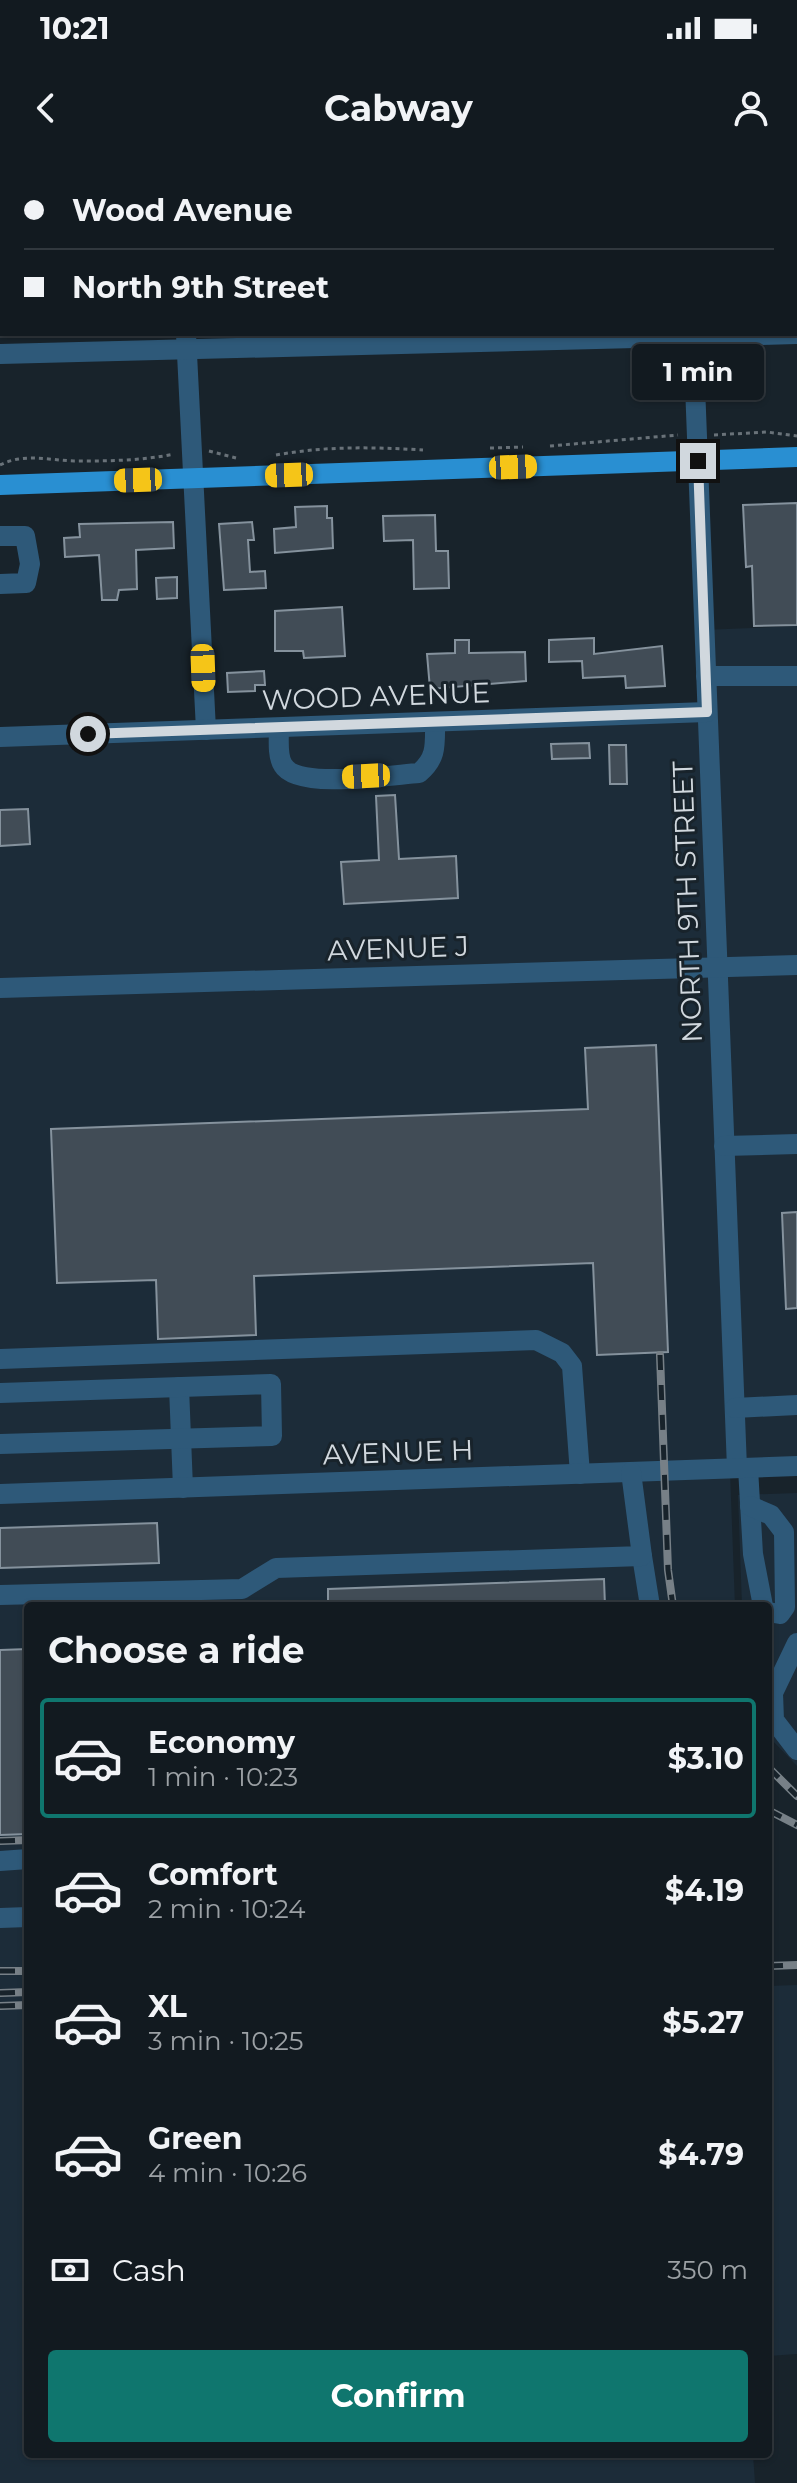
<!DOCTYPE html>
<meta charset="utf-8">
<style>
:root{--surface:#121a20;--page:#1b2329;--text:#f1f3f6;--muted:#9ca1a5;--line:#31383e;--accent:#0f766e}
body{margin:0;font-family:Montserrat,sans-serif;background:var(--page);color:var(--text);height:100vh;display:flex;flex-direction:column;font-size:30px;white-space:nowrap}
*{box-sizing:border-box;margin:0}
p{font-size:26px;color:var(--muted)}
.icon{flex:none;width:44px;height:44px;fill:none;stroke:currentColor;stroke-width:2;stroke-linecap:round;stroke-linejoin:round}
.map{position:relative;flex:1;overflow:hidden}
.drawer{position:absolute;left:24px;top:1442px;width:748px;height:856px;display:flex;flex-direction:column;background:var(--surface);border-radius:8px;box-shadow:0 2px 6px #0004,0 0 0 2px var(--line)}
.drawer>*{flex:none}
.top-card{position:absolute;left:0px;top:0px;width:798px;height:176px;box-shadow:0 2px 6px #0004,0 0 0 2px var(--line);display:grid;align-content:center;height:176px;padding:0 24px;background:var(--surface)}
.end{position:absolute;width:36px;height:36px;margin:-18px;border:10px solid #d1d8de;background:#111;box-shadow:0 0 0 4px #111}
.from{border-radius:50%}
.bubble{position:absolute;height:56px;border-radius:8px;background:var(--surface);box-shadow:0 2px 6px #0004,0 0 0 2px var(--line);font-size:26px;font-weight:700;line-height:56px;text-align:center}
.car{position:absolute;width:24px;height:48px;margin:-24px -12px;border-radius:10px;box-shadow:0 0 6px 2px #0007;background:linear-gradient(#f5c518 24%,#345 0 40%,#f5c518 0 76%,#345 0 86%,#f5c518 0)}
.top-card b{display:flex;align-items:center;gap:28px;height:76px;font-size:30px}
.top-card b+b{border-top:2px solid var(--line)}
.top-card i{width:20px;height:20px;background:var(--text)}
ul{padding:0;list-style:none}
li{display:flex;align-items:center;gap:24px;height:120px;margin:0 16px 12px;padding:0 8px;border:4px solid transparent;border-radius:8px}
li div{flex:1}
li b{display:block;font-size:30px}
li em{font-style:normal;font-weight:700}
li.selected{border-color:var(--accent)}
li>.icon{width:72px;height:72px;stroke-width:1.5}
h2{padding:0 24px;font-size:36px;line-height:96px}
.pay{display:flex;align-items:center;gap:20px;height:88px;padding:0 24px;font-size:30px}
.pay p{margin-inline-start:auto}
.primary-button{display:flex;gap:16px;margin-top:auto;padding:16px 24px}
.primary-button a{flex:1;height:92px;border-radius:8px;background:var(--accent);color:#fff;font-size:32px;font-weight:700;line-height:92px;text-align:center}
.status{display:flex;justify-content:space-between;align-items:center;height:56px;padding:0 40px;background:var(--surface);direction:ltr}
.status svg{height:22px;fill:currentColor}
header{display:flex;justify-content:space-between;align-items:center;height:104px;padding:0 24px;background:var(--surface);font-size:36px;font-weight:700}
.map>svg:first-child{display:block}
.built{fill:#1c2c39}
.building{fill:#414c56;stroke:#85929d;stroke-width:2}
.lines{fill:none;stroke-linecap:round;stroke-linejoin:round}
.path{stroke:#697279;stroke-width:3;stroke-dasharray:4 4;stroke-linecap:butt}
.minor{stroke:#2e5979;stroke-width:20}
.major{stroke:#298fd2;stroke-width:20}
.rail-casing{stroke:#778087;stroke-width:8}
.rail{stroke:#18232b;stroke-width:5;stroke-dasharray:15;stroke-linecap:butt}
.route{stroke:#d1d8de;stroke-width:10}
.labels{text-anchor:middle;stroke-width:6;stroke-linejoin:round;paint-order:stroke}
.street-label{font-size:28px;fill:#d1d8de;stroke:#18232b}
</style>
<div class="status"><b>10:21</b><svg viewBox="0 0 49 12"><path d="M0 12V9h3v3zM5 12V6h3v6zM10 12V3h3v9zM15 12V0h3v12zM26 1h20v11H26zM47 4h2v5h-2z"/></svg></div>
<header><svg class="icon" aria-label="back" viewBox="0 0 24 24"><path d="M15 5l-7 7 7 7"/></svg>Cabway<svg class="icon" aria-label="person" viewBox="0 0 24 24"><circle cx="12" cy="8" r="4"/><path d="M4 21q1-7 8-7t8 7"/></svg></header>
<div class="map">
<svg width="797" height="2323" viewBox="0 0 797 2323">
<rect width="100%" height="100%" fill="#18232b"/>
<g class="built">
<path d="M 797,466 L 797,1309 L 730,1311 L 735,1446 L 28,1446 L 28,2294 L 753,2294 L 755,2323 L 0,2323 L 0,577 L 706,552 L 703,470 Z"/>
<path d="M 797,1333 L 797,1606 L 768,1576 L 768,1446 L 742,1446 L 738,1335 Z"/>
<path d="M 797,1825 L 797,2194 L 768,2196 L 768,1826 Z"/>
</g>
<g class="building">
<path d="M 797,343 L 797,465 L 754,466 L 752,406 L 746,407 L 743,345 Z"/>
<path d="M 327,346 L 327,358 L 332,358 L 333,388 L 275,393 L 274,369 L 296,367 L 295,347 Z"/>
<path d="M 435,355 L 436,391 L 448,391 L 449,428 L 414,429 L 413,380 L 384,381 L 383,356 Z"/>
<path d="M 173,362 L 174,388 L 136,390 L 137,429 L 119,430 L 117,440 L 102,440 L 99,395 L 65,397 L 64,378 L 80,377 L 79,364 Z"/>
<path d="M 252,362 L 254,380 L 248,380 L 250,412 L 265,411 L 266,428 L 224,430 L 219,364 Z"/>
<path d="M 177,417 L 177,438 L 157,439 L 156,418 Z"/>
<path d="M 342,447 L 345,496 L 304,498 L 303,491 L 275,491 L 275,451 Z"/>
<path d="M 594,478 L 594,494 L 662,486 L 665,526 L 626,528 L 625,516 L 583,518 L 582,501 L 549,502 L 549,480 Z"/>
<path d="M 455,480 L 469,480 L 469,493 L 525,492 L 526,521 L 430,529 L 427,494 L 455,493 Z"/>
<path d="M 264,511 L 265,525 L 255,525 L 255,531 L 228,532 L 227,513 Z"/>
<path d="M 589,583 L 590,598 L 552,599 L 551,584 Z"/>
<path d="M 609,585 L 626,585 L 627,624 L 610,624 Z"/>
<path d="M 395,635 L 399,699 L 456,696 L 458,738 L 344,744 L 341,702 L 379,700 L 376,636 Z"/>
<path d="M 28,649 L 30,684 L 0,686 L 0,650 Z"/>
<path d="M 656,885 L 668,1192 L 597,1195 L 593,1103 L 254,1116 L 256,1175 L 158,1179 L 156,1120 L 57,1123 L 51,969 L 588,949 L 585,888 Z"/>
<path d="M 797,1052 L 797,1148 L 786,1149 L 782,1053 Z"/>
<path d="M 157,1363 L 159,1403 L 0,1408 L 0,1368 Z"/>
<path d="M 604,1419 L 605,1446 L 328,1446 L 328,1429 Z"/>
<path d="M 28,1489 L 28,1674 L 0,1675 L 0,1490 Z"/>
</g>
<g class="lines">
<g class="path">
<path d="M 714,275 L 767,272 L 797,276"/>
<path d="M 550,286 L 678,275"/>
<path d="M 490,288 L 523,287"/>
<path d="M 209,291 L 236,298"/>
<path d="M 276,295 C 326,286 372,287 423,290"/>
<path d="M 0,305 C 23,293 48,300 74,301 C 107,301 141,301 174,294"/>
</g>
<g class="minor">
<path d="M 179,0 L 179,2"/>
<path d="M 686,0 L 687,2"/>
<path d="M 186,174 L 206,570"/>
<path d="M 693,174 L 737,1308"/>
<path d="M 0,194 L 797,174"/>
<path d="M 0,376 L 25,376 L 30,404 L 26,423 L 0,424"/>
<path d="M 706,516 L 797,516"/>
<path d="M 279,568 C 279,578 277,596 283,605 C 297,630 391,615 419,613 C 437,598 435,585 435,562"/>
<path d="M 0,577 L 707,552"/>
<path d="M 0,828 L 797,805"/>
<path d="M 724,986 L 797,984"/>
<path d="M 0,1199 L 536,1180 L 562,1193 L 572,1206 L 580,1314"/>
<path d="M 179,1227 L 183,1328"/>
<path d="M 0,1233 L 271,1224 L 272,1276 L 0,1284"/>
<path d="M 735,1248 L 797,1245"/>
<path d="M 748,1308 L 753,1394 L 763,1446"/>
<path d="M 0,1334 L 797,1306"/>
<path d="M 750,1346 L 771,1355 L 784,1372 L 785,1447 L 780,1454 L 768,1452"/>
<path d="M 642,1396 L 650,1446"/>
<path d="M 0,1435 L 242,1429 L 276,1408 L 642,1396 L 631,1312"/>
<path d="M 797,1483 L 773,1533 L 774,1560 L 797,1590"/>
<path d="M 0,1701 L 28,1699"/>
<path d="M 0,1758 L 28,1757"/>
</g>
<path class="major" d="M 0,325 L 797,297"/>
<defs>
<g id="rail">
<path d="M 660,1195 L 668,1410 L 673,1446"/>
<path d="M 768,1607 L 797,1636"/>
<path d="M 768,1650 L 797,1665"/>
<path d="M 0,1681 L 28,1680"/>
<path d="M 768,1806 L 797,1805"/>
<path d="M 0,1811 L 28,1811"/>
<path d="M 0,1833 L 28,1832"/>
<path d="M 0,1846 L 28,1845"/>
</g>
</defs>
<use href="#rail" class="rail-casing"/>
<use href="#rail" class="rail"/>
</g>
<g class="lines">
<path class="route" d="M 88,574 L 707,552 L 698,301"/>
</g>
<g class="labels">
<g class="street-label">
<text transform="translate(376 536) rotate(-2)" y="10">WOOD AVENUE</text>
<text transform="translate(687 742) rotate(-92)" y="10">NORTH 9TH STREET</text>
<text transform="translate(398 788) rotate(-2)" y="10">AVENUE J</text>
<text transform="translate(398 1292) rotate(-2)" y="10">AVENUE H</text>
</g>
</g>
</svg>
<i class="end from" style="left:88px;top:574px"></i>
<i class="end" style="left:698px;top:301px"></i>
<div class="bubble" style="left:632px;top:184px;width:132px">1 min</div>
<i class="car" style="left:513px;top:307px;rotate:88deg"></i>
<i class="car" style="left:289px;top:315px;rotate:268deg"></i>
<i class="car" style="left:138px;top:320px;rotate:268deg"></i>
<i class="car" style="left:203px;top:508px;rotate:178deg"></i>
<i class="car" style="left:366px;top:616px;rotate:267deg"></i>
<div class="top-card">
<b><i class="from"></i>Wood Avenue</b>
<b><i></i>North 9th Street</b>
</div>
<section class="drawer">
<h2>Choose a ride</h2>
<ul>
<li class="selected"><svg class="icon" aria-label="car" viewBox="0 0 24 24"><path d="M5 17H2v-5l4-1 3-4h7l3 4 3 1v5h-3M9 17h6M6 11h13"/><circle cx="7" cy="17" r="2"/><circle cx="17" cy="17" r="2"/></svg><div><b>Economy</b><p>1 min · 10:23</p></div><em>$3.10</em></li>
<li><svg class="icon" aria-label="car" viewBox="0 0 24 24"><path d="M5 17H2v-5l4-1 3-4h7l3 4 3 1v5h-3M9 17h6M6 11h13"/><circle cx="7" cy="17" r="2"/><circle cx="17" cy="17" r="2"/></svg><div><b>Comfort</b><p>2 min · 10:24</p></div><em>$4.19</em></li>
<li><svg class="icon" aria-label="car" viewBox="0 0 24 24"><path d="M5 17H2v-5l4-1 3-4h7l3 4 3 1v5h-3M9 17h6M6 11h13"/><circle cx="7" cy="17" r="2"/><circle cx="17" cy="17" r="2"/></svg><div><b>XL</b><p>3 min · 10:25</p></div><em>$5.27</em></li>
<li><svg class="icon" aria-label="car" viewBox="0 0 24 24"><path d="M5 17H2v-5l4-1 3-4h7l3 4 3 1v5h-3M9 17h6M6 11h13"/><circle cx="7" cy="17" r="2"/><circle cx="17" cy="17" r="2"/></svg><div><b>Green</b><p>4 min · 10:26</p></div><em>$4.79</em></li>
</ul>
<div class="pay"><svg class="icon" aria-label="cash" viewBox="0 0 24 24"><path d="M3 7h18v10H3z"/><circle cx="12" cy="12" r="2"/></svg>Cash<p>350 m</p></div>
<div class="primary-button"><a>Confirm</a></div>
</section>
</div>
